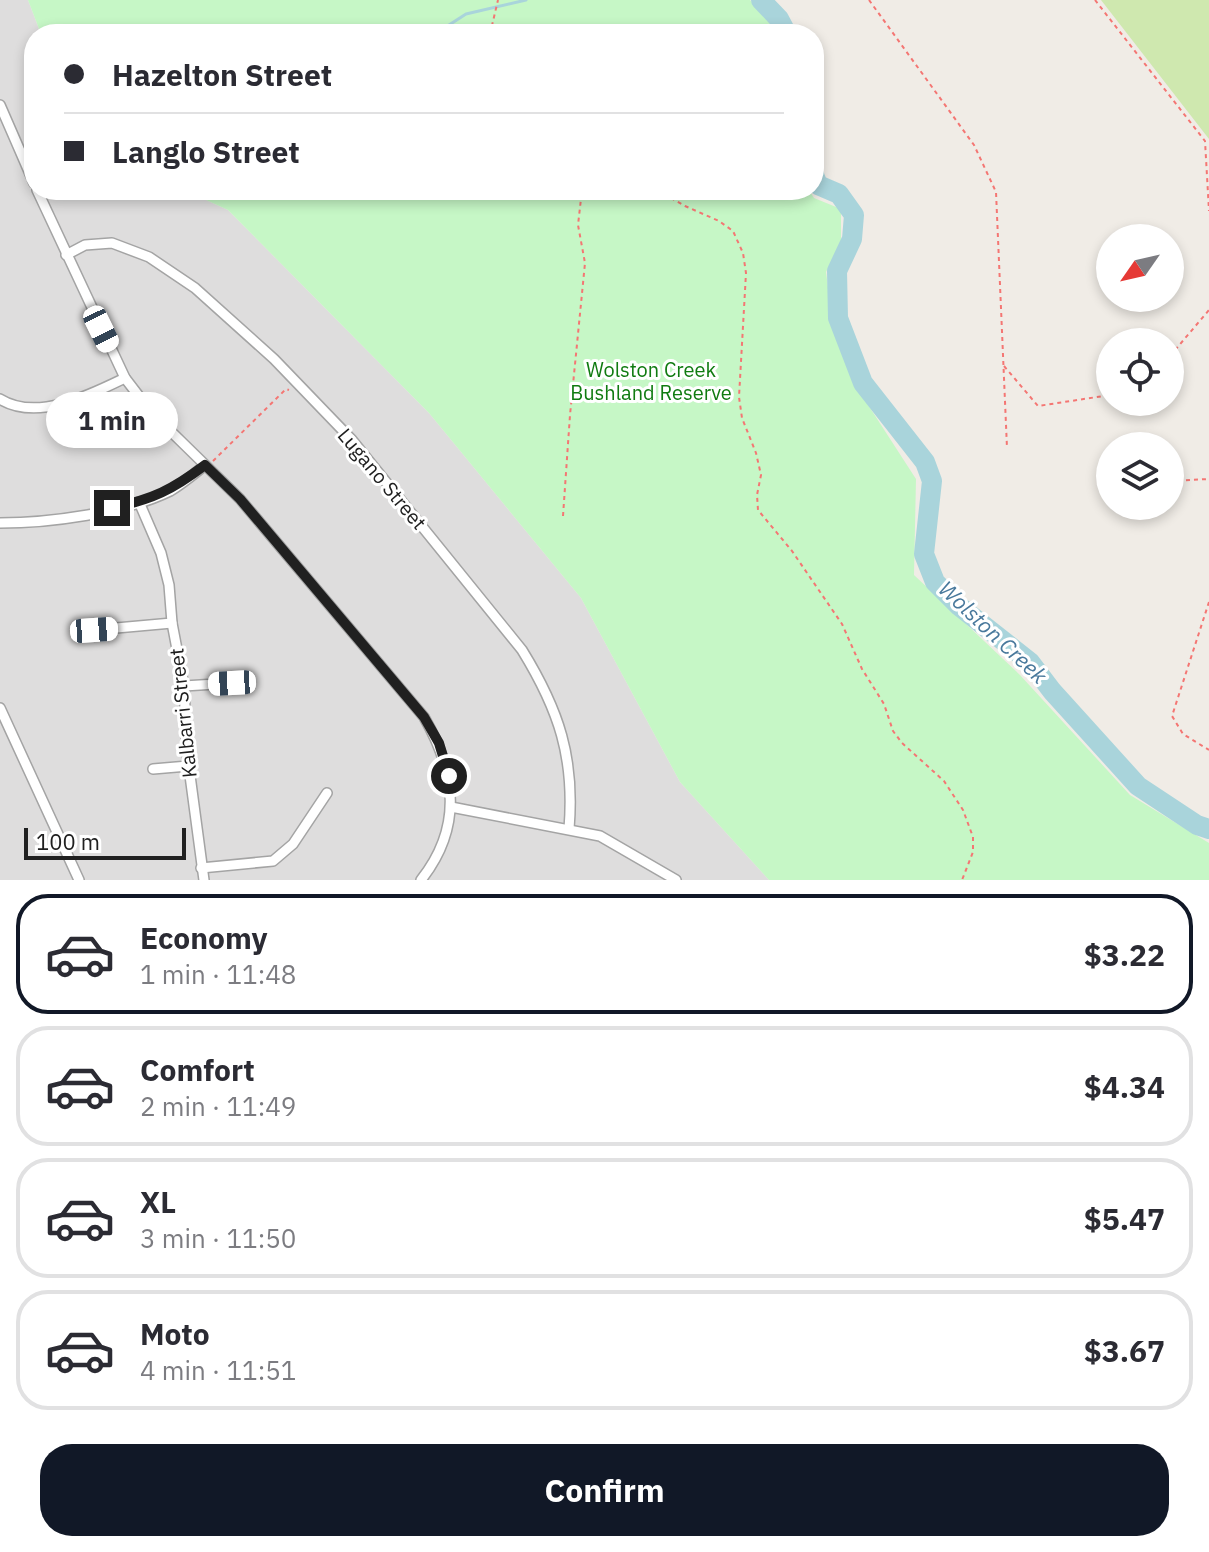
<!DOCTYPE html>
<meta charset="utf-8">
<style>
:root{--surface:#fff;--page:#f2f2f3;--text:#2b2b33;--muted:#7c7c81;--line:#e1e1e2;--accent:#111827}
body{margin:0;font-family:"IBM Plex Sans",sans-serif;background:var(--page);color:var(--text);height:100vh;display:flex;flex-direction:column;font-size:30px;white-space:nowrap}
*{box-sizing:border-box;margin:0}
p{font-size:26px;color:var(--muted)}
.icon{flex:none;width:44px;height:44px;fill:none;stroke:currentColor;stroke-width:2;stroke-linecap:round;stroke-linejoin:round}
.map{position:relative;height:880px;overflow:hidden}
.details{display:flex;flex-direction:column;background:var(--surface);flex:1}
.details>*{flex:none}
.top-card{position:absolute;left:24px;top:24px;width:800px;height:176px;border-radius:32px;box-shadow:0 4px 12px #0003;display:grid;align-content:center;height:176px;padding:0 40px;background:var(--surface)}
.needle{width:52px;rotate:236deg}
.buttons{position:absolute;left:1096px;top:224px;display:grid;gap:16px}
.buttons a{display:grid;place-items:center;width:88px;height:88px;border-radius:50%;background:var(--surface);box-shadow:0 4px 12px #0003;font-size:40px}
.scale{position:absolute;left:24px;bottom:20px;width:162px;box-sizing:border-box;padding-left:8px;border:4px solid #202020;border-top:0;font-size:22px;line-height:28px;white-space:nowrap;color:#202020;-webkit-text-stroke:6px #fff;paint-order:stroke}
.end{position:absolute;width:36px;height:36px;margin:-18px;border:10px solid #202020;background:#fff;box-shadow:0 0 0 4px #fff}
.from{border-radius:50%}
.bubble{position:absolute;height:56px;border-radius:28px;background:var(--surface);box-shadow:0 4px 12px #0003;font-size:26px;font-weight:700;line-height:56px;text-align:center}
.car{position:absolute;width:24px;height:48px;margin:-24px -12px;border-radius:10px;box-shadow:0 0 6px 2px #0007;background:linear-gradient(#fff 24%,#345 0 40%,#fff 0 76%,#345 0 86%,#fff 0)}
.top-card b{display:flex;align-items:center;gap:28px;height:76px;font-size:30px}
.top-card b+b{border-top:2px solid var(--line)}
.top-card i{width:20px;height:20px;background:var(--text)}
ul{padding:14px 0 0;list-style:none}
li{display:flex;align-items:center;gap:24px;height:120px;margin:0 16px 12px;padding:0 24px;border:4px solid var(--line);border-radius:32px}
li div{flex:1}
li b{display:block;font-size:30px}
li em{font-style:normal;font-weight:700}
li.selected{border-color:var(--accent)}
li>.icon{width:72px;height:72px;stroke-width:1.5}
.primary-button{display:flex;gap:16px;margin-top:auto;padding:16px 40px}
.primary-button a{flex:1;height:92px;border-radius:32px;background:var(--accent);color:#fff;font-size:32px;font-weight:700;line-height:92px;text-align:center}
.map>svg:first-child{display:block}
.residential{fill:#dedddd}
.grass{fill:#cfe8af}
.park{fill:#c6f7c6}
.lines{fill:none;stroke-linecap:round;stroke-linejoin:round}
.stream{stroke:#a9d4db;stroke-width:3}
.river{stroke:#a9d4db;stroke-width:20}
.minor-casing{stroke:#a4a4a4;stroke-width:12}
.path{stroke:#f47673;stroke-width:2;stroke-dasharray:4 4;stroke-linecap:butt}
.minor{stroke:#fff;stroke-width:9}
.route{stroke:#202020;stroke-width:10}
.labels{text-anchor:middle;stroke-width:6;stroke-linejoin:round;paint-order:stroke}
.park-label{font-size:20px;fill:#107b11;stroke:#fff}
.street-label{font-size:20px;fill:#202020;stroke:#fff}
.water-label{font-size:22px;font-style:italic;fill:#49799c;stroke:#fff}
</style>
<div class="map">
<svg width="1209" height="880" viewBox="0 0 1209 880">
<rect width="100%" height="100%" fill="#f0ece6"/>
<path class="residential" d="M 0,0 L 28,0 L 41,34 L 34,34 L 34,190 L 184,190 L 228,210 L 429,413 L 581,598 L 680,782 L 769,880 L 0,880 Z"/>
<path class="grass" d="M 1101,0 L 1209,0 L 1209,139 Z"/>
<g class="park">
<path d="M 28,0 L 750,0 L 775,24 L 780,34 L 41,34 Z"/>
<path d="M 184,190 L 809,190 L 814,198 L 841,209 L 841,241 L 826,272 L 832,316 L 861,394 L 916,479 L 914,575 L 1020,675 L 1130,795 L 1209,843 L 1209,880 L 769,880 L 680,782 L 581,598 L 429,413 L 228,210 Z"/>
</g>
<g class="lines">
<path class="stream" d="M 435,34 L 466,14 L 526,0"/>
<g class="river">
<path d="M 761,0 L 779,19 L 787,34"/>
<path d="M 814,175 L 818,185 L 839,194 L 854,215 L 852,239 L 837,271 L 838,318 L 863,383 L 925,462 L 932,481 L 924,554 L 935,582 L 959,606 L 1030,662 L 1052,691 L 1138,786 L 1197,825 L 1209,829"/>
</g>
<defs>
<g id="minor">
<path d="M 0,105 L 34,183"/>
<path d="M 37,190 L 125,378 L 151,412 L 240,499 L 424,717 C 456,773 463,827 421,880"/>
<path d="M 66,255 L 85,245 L 112,243 L 149,257 L 195,288 L 274,359 L 352,440 L 522,650 C 559,710 575,758 569,829"/>
<path d="M 0,399 C 37,422 90,395 125,378"/>
<path d="M 139,502 L 161,553 L 169,585 L 172,623 L 184,686 L 187,753 L 204,880"/>
<path d="M 0,523 C 49,523 125,513 170,491 C 182,484 194,474 205,465"/>
<path d="M 94,630 L 172,623"/>
<path d="M 184,686 L 232,683"/>
<path d="M 0,708 L 79,880"/>
<path d="M 153,769 L 188,766"/>
<path d="M 451,807 L 600,836 L 676,880"/>
<path d="M 201,868 L 273,861 L 293,844 L 327,793"/>
</g>
</defs>
<use href="#minor" class="minor-casing"/>
<g class="path">
<path d="M 869,0 L 974,145 L 996,192 L 1007,448"/>
<path d="M 1095,0 L 1205,141 L 1209,211"/>
<path d="M 490,34 L 498,0"/>
<path d="M 657,190 L 685,206 L 719,221 L 733,231 L 743,253 L 746,273 L 739,397 L 742,418 L 756,453 L 761,475 L 757,495 L 758,510 L 792,551 L 842,624 L 862,669 L 884,704 L 893,731 L 902,743 L 944,781 L 963,810 L 973,837 L 973,852 L 962,880"/>
<path d="M 1170,356 L 1209,310"/>
<path d="M 1004,366 L 1038,406 L 1110,395"/>
<path d="M 213,461 L 286,389 L 289,390"/>
<path d="M 1170,481 L 1209,479"/>
<path d="M 563,516 L 570,415 L 585,263 L 578,225 L 582,190"/>
<path d="M 1209,602 L 1172,716 L 1183,734 L 1209,750"/>
</g>
<use href="#minor" class="minor"/>
</g>
<g class="lines">
<path class="route" d="M 112,508 C 153,499 172,490 205,465 L 240,499 L 424,717 L 439,743 L 449,776"/>
</g>
<g class="labels">
<g class="park-label">
<text x="651" y="377">Wolston Creek<tspan x="651" dy="23">Bushland Reserve</tspan></text>
</g>
<g class="street-label">
<text transform="translate(382 479) rotate(50)" y="7">Lugano Street</text>
<text transform="translate(183 713) rotate(-96)" y="7">Kalbarri Street</text>
</g>
<g class="water-label">
<text transform="translate(993 632) rotate(43)" y="8">Wolston Creek</text>
</g>
</g>
</svg>
<div class="buttons">
<a><svg class="needle" viewBox="-14 -14 28 28"><path d="M0-13l5 13h-10z" fill="#e53935"/><path d="M0 13l5-13h-10z" fill="#7c7c81"/></svg></a>
<a><svg class="icon" aria-label="locate" viewBox="0 0 24 24"><circle cx="12" cy="12" r="6"/><path d="M12 2v4M12 18v4M2 12h4M18 12h4"/></svg></a>
<a><svg class="icon" aria-label="layers" viewBox="0 0 24 24"><path d="M12 4l9 5-9 5-9-5zM3 14l9 5 9-5"/></svg></a>
</div>
<div class="scale">100 m</div>
<i class="end from" style="left:449px;top:776px"></i>
<i class="end" style="left:112px;top:508px"></i>
<div class="bubble" style="left:46px;top:392px;width:132px">1 min</div>
<i class="car" style="left:101px;top:329px;rotate:154deg"></i>
<i class="car" style="left:94px;top:630px;rotate:86deg"></i>
<i class="car" style="left:232px;top:683px;rotate:267deg"></i>
<div class="top-card">
<b><i class="from"></i>Hazelton Street</b>
<b><i></i>Langlo Street</b>
</div>
</div>
<section class="details">
<ul>
<li class="selected"><svg class="icon" aria-label="car" viewBox="0 0 24 24"><path d="M5 17H2v-5l4-1 3-4h7l3 4 3 1v5h-3M9 17h6M6 11h13"/><circle cx="7" cy="17" r="2"/><circle cx="17" cy="17" r="2"/></svg><div><b>Economy</b><p>1 min · 11:48</p></div><em>$3.22</em></li>
<li><svg class="icon" aria-label="car" viewBox="0 0 24 24"><path d="M5 17H2v-5l4-1 3-4h7l3 4 3 1v5h-3M9 17h6M6 11h13"/><circle cx="7" cy="17" r="2"/><circle cx="17" cy="17" r="2"/></svg><div><b>Comfort</b><p>2 min · 11:49</p></div><em>$4.34</em></li>
<li><svg class="icon" aria-label="car" viewBox="0 0 24 24"><path d="M5 17H2v-5l4-1 3-4h7l3 4 3 1v5h-3M9 17h6M6 11h13"/><circle cx="7" cy="17" r="2"/><circle cx="17" cy="17" r="2"/></svg><div><b>XL</b><p>3 min · 11:50</p></div><em>$5.47</em></li>
<li><svg class="icon" aria-label="car" viewBox="0 0 24 24"><path d="M5 17H2v-5l4-1 3-4h7l3 4 3 1v5h-3M9 17h6M6 11h13"/><circle cx="7" cy="17" r="2"/><circle cx="17" cy="17" r="2"/></svg><div><b>Moto</b><p>4 min · 11:51</p></div><em>$3.67</em></li>
</ul>
<div class="primary-button"><a>Confirm</a></div>
</section>
